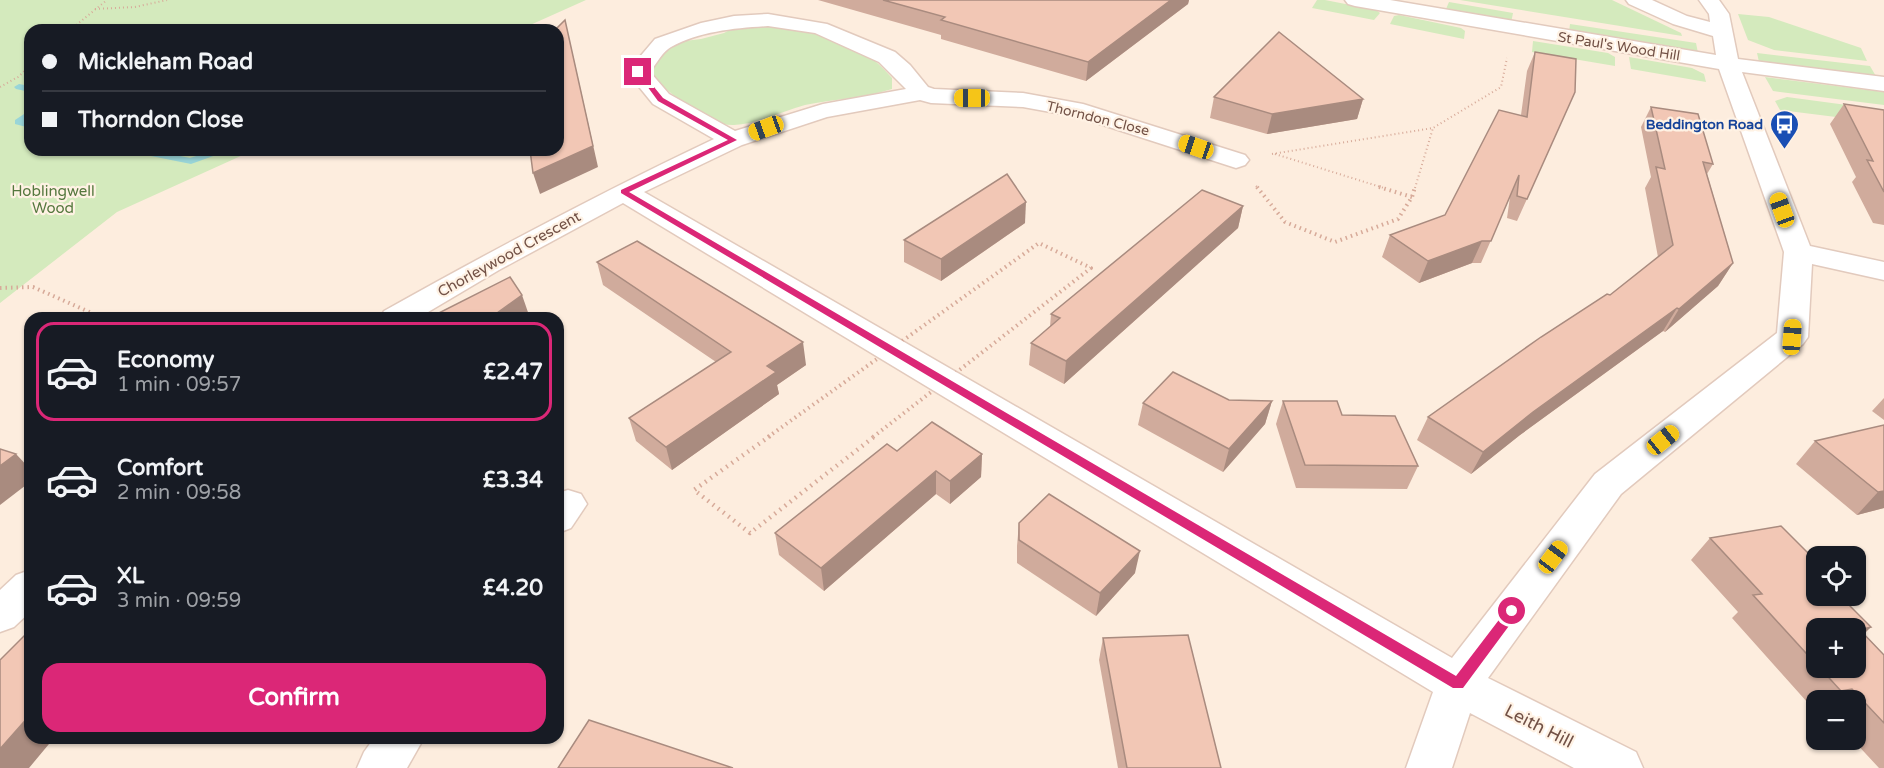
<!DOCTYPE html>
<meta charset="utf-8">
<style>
:root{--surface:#171b24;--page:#242831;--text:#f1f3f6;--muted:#9ea1a6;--line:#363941;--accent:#db2777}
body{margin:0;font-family:"Varela Round",sans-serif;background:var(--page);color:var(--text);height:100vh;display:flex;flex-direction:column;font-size:22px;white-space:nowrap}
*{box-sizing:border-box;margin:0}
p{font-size:20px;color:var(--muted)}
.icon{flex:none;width:33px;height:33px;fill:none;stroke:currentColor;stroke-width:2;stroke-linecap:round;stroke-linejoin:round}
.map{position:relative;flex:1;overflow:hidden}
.sheet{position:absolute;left:24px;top:312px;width:540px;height:432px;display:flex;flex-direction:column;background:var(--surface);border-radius:18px;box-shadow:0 2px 4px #0004}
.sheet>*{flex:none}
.hud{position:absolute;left:24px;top:24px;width:540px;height:132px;border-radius:18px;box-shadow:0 2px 4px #0004;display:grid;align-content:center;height:132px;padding:0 18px;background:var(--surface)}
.fabs{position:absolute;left:1806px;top:546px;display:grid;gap:12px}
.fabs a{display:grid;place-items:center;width:60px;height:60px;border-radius:12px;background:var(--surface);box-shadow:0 2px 4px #0004;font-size:30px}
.end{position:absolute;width:27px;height:27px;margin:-14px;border:8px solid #db2777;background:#fff;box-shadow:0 0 0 3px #fff}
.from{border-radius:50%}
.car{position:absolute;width:18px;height:36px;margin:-18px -9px;border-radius:8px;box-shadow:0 0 4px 2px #0007;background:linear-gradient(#f5c518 24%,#345 0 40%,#f5c518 0 76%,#345 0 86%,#f5c518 0)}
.hud b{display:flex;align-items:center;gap:21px;height:57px;font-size:22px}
.hud b+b{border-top:2px solid var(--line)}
.hud i{width:15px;height:15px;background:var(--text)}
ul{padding:10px 0 0;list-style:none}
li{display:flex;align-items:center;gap:18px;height:99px;margin:0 12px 9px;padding:0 6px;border:3px solid transparent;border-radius:18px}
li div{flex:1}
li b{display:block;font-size:22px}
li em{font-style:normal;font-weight:700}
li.selected{border-color:var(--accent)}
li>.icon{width:54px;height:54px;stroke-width:1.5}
.cta{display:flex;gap:12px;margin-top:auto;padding:12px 18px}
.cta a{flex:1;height:69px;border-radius:18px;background:var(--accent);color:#fff;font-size:24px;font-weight:700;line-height:69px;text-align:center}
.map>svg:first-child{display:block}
.green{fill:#d4eabd}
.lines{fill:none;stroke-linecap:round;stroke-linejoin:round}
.stream{fill:#99d5d8;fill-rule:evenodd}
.minor-casing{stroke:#e2cabd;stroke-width:3}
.path-far2{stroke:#d7aa99;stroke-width:2;stroke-dasharray:1 3;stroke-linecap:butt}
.path-far1{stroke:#d7aa99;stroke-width:4;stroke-dasharray:1.5 4;stroke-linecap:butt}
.path{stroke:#d7aa99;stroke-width:4.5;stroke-dasharray:1.5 5;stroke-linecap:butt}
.minor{fill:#fff;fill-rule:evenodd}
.wall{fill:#d0ab9c;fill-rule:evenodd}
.shaded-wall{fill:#a98b7f}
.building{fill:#f2c7b5;stroke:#a98b7f;stroke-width:1.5}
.route{fill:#db2777}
.labels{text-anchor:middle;stroke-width:4.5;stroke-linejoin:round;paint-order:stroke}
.far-street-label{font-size:14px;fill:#725146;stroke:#fff2e4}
.far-transit-label{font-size:14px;font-weight:bold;fill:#164399;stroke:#fff2e4;text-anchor:end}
.park-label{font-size:15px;fill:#55783e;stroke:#fff2e4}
.street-label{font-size:15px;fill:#725146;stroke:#fff2e4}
.near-street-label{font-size:18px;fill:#725146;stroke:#fff2e4}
</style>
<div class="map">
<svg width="1884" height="768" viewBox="0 0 1884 768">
<rect width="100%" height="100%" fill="#fdedde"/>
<g class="green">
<path d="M 0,0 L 586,0 L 519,30 L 30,30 L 30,150 L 254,150 L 117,212 L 0,303 Z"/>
<path d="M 1317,0 L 1325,0 L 1376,10 L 1380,13 L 1374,20 L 1312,8 Z"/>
<path d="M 1460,0 L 1612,0 L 1681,33 L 1682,36 Z"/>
<path d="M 1449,2 L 1513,13 L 1511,23 L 1451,12 L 1446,9 Z"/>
<path d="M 1738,14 L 1769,17 L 1861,48 L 1867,61 L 1774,50 L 1748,40 Z"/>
<path d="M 1399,15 L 1461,28 L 1465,31 L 1464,39 L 1390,24 L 1394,16 Z"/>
<path d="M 752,24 C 807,30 854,33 892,78 L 892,89 C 864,98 834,99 805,105 C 782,111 758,124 734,125 C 706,126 668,92 649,73 L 658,55 L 676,42 L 701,39 L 724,33 L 739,25 Z"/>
<path d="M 1570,24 L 1696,43 L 1698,53 L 1569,32 Z"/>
<path d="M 1533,41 L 1608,53 L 1615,57 L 1615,66 L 1532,52 Z"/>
<path d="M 1757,53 L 1870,66 L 1877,78 L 1759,62 Z"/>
<path d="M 1629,57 L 1692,68 L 1704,74 L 1706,82 L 1631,69 Z"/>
<path d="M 1765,77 L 1884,92 L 1884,105 L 1773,91 Z"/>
<path d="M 1787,97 L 1884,110 L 1884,123 L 1780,110 L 1775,101 Z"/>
</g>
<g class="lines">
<g class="stream">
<path d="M 19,84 L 30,86 L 30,92 L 16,89 L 14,87 Z"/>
<path d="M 30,110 L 30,118 L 26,121 L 30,122 L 30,128 L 15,124 L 15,120 Z"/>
<path d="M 131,150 L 151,150 L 190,158 L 215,150 L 230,150 L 191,164 L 136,153 Z"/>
</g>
<defs>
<g id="minor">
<path d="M 1345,0 L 1390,0 L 1716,55 L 1713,36 L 1673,24 L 1629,4 L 1626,0 L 1652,0 L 1687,16 L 1710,22 L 1709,14 L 1699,0 L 1719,0 L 1729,14 L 1738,59 L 1884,77 L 1884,91 L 1742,72 L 1810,246 L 1884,262 L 1884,280 L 1812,264 L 1808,337 L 1803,344 L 1621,494 L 1488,678 L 1636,752 L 1643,768 L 1574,768 L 1470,713 L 1452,768 L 1406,768 L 1433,692 L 623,203 L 499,270 L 418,318 L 380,318 L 384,311 C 493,250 602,192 714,139 L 653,104 L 627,72 L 655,39 L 701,23 L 734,16 L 768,14 L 827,24 L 895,52 L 910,65 L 928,87 L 934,89 L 1023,93 L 1083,104 L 1245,155 L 1249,160 L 1245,165 L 1236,168 L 1078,117 L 1023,107 L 931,103 L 920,100 L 827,117 L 742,145 L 644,192 L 1452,658 L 1595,474 L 1777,333 L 1784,252 L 1719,69 L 1355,6 L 1348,4 ZM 768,26 L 815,33 L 879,62 L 906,89 L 823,104 L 735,131 L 669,94 L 650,72 C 656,64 663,51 671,47 C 700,31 736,28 768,26 Z"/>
<path d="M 568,490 L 581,494 L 587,504 L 571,528 L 558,533 L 558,493 Z"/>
<path d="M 30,570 L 30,612 L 14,627 L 0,632 L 0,590 L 16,575 Z"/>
<path d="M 374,738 L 424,738 L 407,768 L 357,768 L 364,752 Z"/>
</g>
</defs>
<use href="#minor" class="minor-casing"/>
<g class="path-far2">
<path d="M 95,9 L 135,7 L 167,0"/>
<path d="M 70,30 L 107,0"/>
<path d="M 0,87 L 18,77 L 30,66"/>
<path d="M 1272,154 L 1433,128 L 1501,87 L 1507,58"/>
<path d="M 1275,154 L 1384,188"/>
<path d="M 1256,186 L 1258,188"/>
<path d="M 1415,188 L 1433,128"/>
</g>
<g class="path-far1">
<path d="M 1257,187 L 1285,222 L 1335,242 L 1398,219 L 1412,197 L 1415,187"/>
<path d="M 1379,187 L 1412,197"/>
<path d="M 0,288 L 33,287 L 103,318"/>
<path d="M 768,437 L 1039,243 L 1091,268 L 873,437"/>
</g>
<path class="path" d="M 770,436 L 694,490 L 750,533 L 875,436"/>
<use href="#minor" class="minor"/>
</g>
<g class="wall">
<path d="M 818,0 L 1189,0 L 1188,4 L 1086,81 L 941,39 L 941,35 Z"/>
<path d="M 1535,52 L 1575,92 L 1517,221 L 1507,218 L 1510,197 L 1481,263 L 1472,263 L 1419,283 L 1382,257 L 1390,235 L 1445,215 L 1521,115 L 1527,71 Z"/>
<path d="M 1214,97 L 1363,99 L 1357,119 L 1267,134 L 1210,118 Z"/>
<path d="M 1844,104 L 1884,110 L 1884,225 L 1873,223 L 1852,182 L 1856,177 L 1830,124 Z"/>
<path d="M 1651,107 L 1713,164 L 1707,174 L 1733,263 L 1718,286 L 1665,332 L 1663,331 L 1520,435 L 1471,474 L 1417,440 L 1428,417 L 1610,295 L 1658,257 L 1645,188 L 1651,177 L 1641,127 Z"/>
<path d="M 1243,206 L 1238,228 L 1064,384 L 1029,365 L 1031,343 L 1050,327 L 1051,314 Z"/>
<path d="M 1025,223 L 941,281 L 904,262 L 904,240 Z"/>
<path d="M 597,262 L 806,365 L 777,385 L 779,394 L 672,470 L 636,441 L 629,418 L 716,362 L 603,285 Z"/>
<path d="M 1884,398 L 1884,420 L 1872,411 Z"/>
<path d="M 1229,400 L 1272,401 L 1265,424 L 1223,472 L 1138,425 L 1143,403 Z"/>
<path d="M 1283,401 L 1342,415 L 1418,466 L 1407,489 L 1296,488 L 1276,424 Z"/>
<path d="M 1884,425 L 1884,508 L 1857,515 L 1796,464 L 1815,441 Z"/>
<path d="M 897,451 L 982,454 L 981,477 L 950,504 L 936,494 L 824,591 L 779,555 L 775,533 Z"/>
<path d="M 1019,523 L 1135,573 L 1096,616 L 1017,563 L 1017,546 Z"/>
<path d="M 1710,538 L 1816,596 L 1864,634 L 1884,655 L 1884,768 L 1879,768 L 1853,740 L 1856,740 L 1856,700 L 1816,700 L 1816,712 L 1732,618 L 1738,612 L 1691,560 ZM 1816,628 L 1856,668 L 1816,668 Z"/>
<path d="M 1103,638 L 1221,768 L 1118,768 L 1099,660 Z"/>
</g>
<g class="shaded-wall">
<path d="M 1171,0 L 1189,0 L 1188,4 L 1086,81 L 1088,62 Z"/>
<path d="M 565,20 L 598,167 L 540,194 L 533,173 Z"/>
<path d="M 1363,99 L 1357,119 L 1267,134 L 1272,114 Z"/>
<path d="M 1026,202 L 1025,223 L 941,281 L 941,259 Z"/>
<path d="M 1243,206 L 1238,228 L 1064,384 L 1066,361 Z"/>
<path d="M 1482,241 L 1472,263 L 1419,283 L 1428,261 Z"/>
<path d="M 1733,263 L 1718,286 L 1665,332 L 1679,309 Z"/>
<path d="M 522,295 L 530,318 L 490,318 Z"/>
<path d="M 1677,308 L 1663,331 L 1520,435 L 1471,474 L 1483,452 L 1533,412 Z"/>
<path d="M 803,342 L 806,365 L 777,385 L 779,394 L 672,470 L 666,447 L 767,366 Z"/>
<path d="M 1272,401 L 1265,424 L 1223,472 L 1229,449 Z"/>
<path d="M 16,454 L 30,469 L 30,482 L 0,505 L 0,466 Z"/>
<path d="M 982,454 L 981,477 L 950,504 L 950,481 Z"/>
<path d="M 936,471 L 936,494 L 824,591 L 821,568 Z"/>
<path d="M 1884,491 L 1884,508 L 1857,515 L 1878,492 Z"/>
<path d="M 1140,551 L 1135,573 L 1096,616 L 1100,593 Z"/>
<path d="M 1871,627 L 1856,642 L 1860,630 Z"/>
<path d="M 30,715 L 30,738 L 54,738 L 29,768 L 0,768 L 0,749 Z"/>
</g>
<g class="building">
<path d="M 883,0 L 1171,0 L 1088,62 L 941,20 L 945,17 Z"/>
<path d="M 565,20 L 593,146 L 533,173 L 530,150 L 558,150 L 558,30 L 555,30 Z"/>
<path d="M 1279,32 L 1363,99 L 1272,114 L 1214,97 Z"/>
<path d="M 1535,52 L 1576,59 L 1575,92 L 1527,199 L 1517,196 L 1519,175 L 1491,241 L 1482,241 L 1428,261 L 1390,235 L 1445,215 L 1499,110 L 1527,117 Z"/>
<path d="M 1844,104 L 1884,110 L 1884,192 L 1867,160 L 1873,161 Z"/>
<path d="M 1651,107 L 1698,114 L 1713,164 L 1703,162 L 1733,263 L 1679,309 L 1677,308 L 1533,412 L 1483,452 L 1428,417 L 1541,337 L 1607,294 L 1610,295 L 1673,245 L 1656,167 L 1665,169 Z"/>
<path d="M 1007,174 L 1026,202 L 941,259 L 904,240 Z"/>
<path d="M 1202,190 L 1243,206 L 1066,361 L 1031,343 L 1060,318 L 1051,314 Z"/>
<path d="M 637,241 L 803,342 L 767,366 L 776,372 L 666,447 L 629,418 L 731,352 L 597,262 Z"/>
<path d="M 510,277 L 522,295 L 490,318 L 429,318 Z"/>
<path d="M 1173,372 L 1229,400 L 1272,401 L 1229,449 L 1143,403 Z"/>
<path d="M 1283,401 L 1337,401 L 1342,415 L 1395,416 L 1418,466 L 1305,465 Z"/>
<path d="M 932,422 L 982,454 L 950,481 L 936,471 L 821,568 L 775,533 L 887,444 L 897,451 Z"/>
<path d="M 1884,425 L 1884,491 L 1878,492 L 1815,441 Z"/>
<path d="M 0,449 L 16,454 L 0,466 Z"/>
<path d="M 1049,494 L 1140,551 L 1100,593 L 1019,540 L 1019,523 Z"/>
<path d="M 1781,526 L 1816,561 L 1816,596 L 1840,596 L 1871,627 L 1860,630 L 1884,655 L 1884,723 L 1852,689 L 1841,691 L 1820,668 L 1856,668 L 1856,628 L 1816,628 L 1816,664 L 1753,595 L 1762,594 L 1710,538 Z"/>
<path d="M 30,630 L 30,715 L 0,749 L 0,660 Z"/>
<path d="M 1188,635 L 1221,768 L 1127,768 L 1103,638 Z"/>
<path d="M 589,720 L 733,768 L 558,768 Z"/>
</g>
<path class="route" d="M 636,71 L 641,71 L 663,98 L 737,140 L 629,192 L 1456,676 L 1508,608 L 1517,608 L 1517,615 L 1463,688 L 1453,688 L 621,193 L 621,190 L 728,140 L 658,101 Z"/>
<defs>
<symbol id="bus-pin" viewBox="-11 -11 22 30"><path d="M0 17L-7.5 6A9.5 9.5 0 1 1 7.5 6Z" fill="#1a4fb4" stroke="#fff2e4"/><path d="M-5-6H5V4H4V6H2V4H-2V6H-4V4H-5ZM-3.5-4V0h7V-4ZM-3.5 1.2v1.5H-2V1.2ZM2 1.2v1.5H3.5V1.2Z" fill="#fff"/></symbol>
</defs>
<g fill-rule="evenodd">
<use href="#bus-pin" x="1768" y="108" width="33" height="45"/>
</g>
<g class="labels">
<g class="far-street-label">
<text transform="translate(1619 46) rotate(9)" y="5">St Paul's Wood Hill</text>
<text transform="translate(1098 118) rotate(14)" y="5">Thorndon Close</text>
</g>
<g class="far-transit-label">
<text x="1763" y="129">Beddington Road</text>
</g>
<g class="park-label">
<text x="53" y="196">Hoblingwell<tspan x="53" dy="17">Wood</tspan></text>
</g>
<g class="street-label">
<text transform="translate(509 254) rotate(-29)" y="5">Chorleywood Crescent</text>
</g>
<g class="near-street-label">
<text transform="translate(1539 726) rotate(27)" y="6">Leith Hill</text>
</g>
</g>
</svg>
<div class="fabs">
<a><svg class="icon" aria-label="locate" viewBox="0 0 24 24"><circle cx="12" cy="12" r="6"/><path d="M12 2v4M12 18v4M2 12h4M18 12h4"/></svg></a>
<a>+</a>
<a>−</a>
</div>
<i class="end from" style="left:1512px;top:611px"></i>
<i class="end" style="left:638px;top:72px"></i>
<i class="car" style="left:972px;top:98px;rotate:270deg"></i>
<i class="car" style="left:766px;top:128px;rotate:250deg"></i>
<i class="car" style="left:1196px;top:147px;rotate:289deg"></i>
<i class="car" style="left:1782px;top:210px;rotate:340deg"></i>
<i class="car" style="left:1792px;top:337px;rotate:4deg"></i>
<i class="car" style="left:1663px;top:440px;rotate:51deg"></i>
<i class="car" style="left:1553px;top:557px;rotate:37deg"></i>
<div class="hud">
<b><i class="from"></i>Mickleham Road</b>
<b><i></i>Thorndon Close</b>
</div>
<section class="sheet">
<ul>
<li class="selected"><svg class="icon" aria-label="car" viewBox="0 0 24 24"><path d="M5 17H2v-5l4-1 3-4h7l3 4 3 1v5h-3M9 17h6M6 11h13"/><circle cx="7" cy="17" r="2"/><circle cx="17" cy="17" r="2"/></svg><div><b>Economy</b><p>1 min · 09:57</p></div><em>£2.47</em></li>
<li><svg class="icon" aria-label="car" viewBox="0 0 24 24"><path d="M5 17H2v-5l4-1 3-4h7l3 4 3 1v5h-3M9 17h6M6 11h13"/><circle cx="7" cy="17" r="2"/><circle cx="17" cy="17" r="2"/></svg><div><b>Comfort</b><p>2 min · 09:58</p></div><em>£3.34</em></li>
<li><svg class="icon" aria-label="car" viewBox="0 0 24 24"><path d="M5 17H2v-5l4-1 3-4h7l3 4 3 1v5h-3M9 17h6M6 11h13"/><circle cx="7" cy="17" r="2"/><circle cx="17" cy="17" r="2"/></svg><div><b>XL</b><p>3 min · 09:59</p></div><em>£4.20</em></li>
</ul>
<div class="cta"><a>Confirm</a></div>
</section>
</div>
